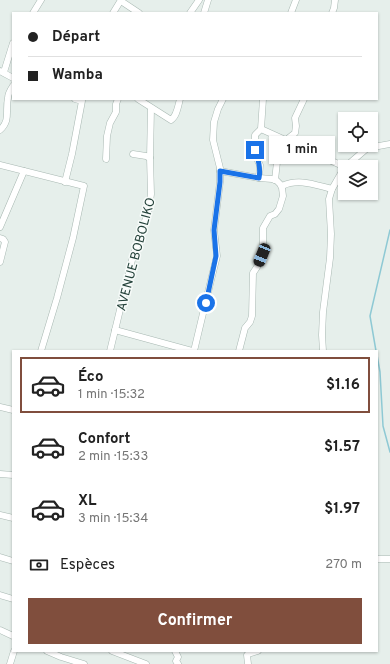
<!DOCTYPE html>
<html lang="fr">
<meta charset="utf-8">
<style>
:root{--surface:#fff;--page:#f6f6f6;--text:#222;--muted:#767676;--line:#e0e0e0;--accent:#804e3d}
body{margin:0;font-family:Overpass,sans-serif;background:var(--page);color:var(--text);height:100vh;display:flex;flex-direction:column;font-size:15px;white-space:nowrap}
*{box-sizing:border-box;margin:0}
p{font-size:13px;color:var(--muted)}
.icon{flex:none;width:22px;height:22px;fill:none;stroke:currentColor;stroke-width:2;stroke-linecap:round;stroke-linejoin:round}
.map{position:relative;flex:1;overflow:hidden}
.drawer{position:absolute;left:12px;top:350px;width:366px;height:302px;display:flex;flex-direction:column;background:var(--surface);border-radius:0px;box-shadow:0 1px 3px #0004}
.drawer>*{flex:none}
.top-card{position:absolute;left:12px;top:12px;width:366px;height:88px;border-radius:0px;box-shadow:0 1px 3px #0004;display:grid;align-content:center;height:88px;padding:0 16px;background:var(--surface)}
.buttons{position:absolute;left:338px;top:112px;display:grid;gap:8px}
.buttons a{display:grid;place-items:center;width:40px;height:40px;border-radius:0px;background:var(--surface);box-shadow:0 1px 3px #0004;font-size:20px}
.end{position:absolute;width:18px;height:18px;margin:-9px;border:5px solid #1a73e8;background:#fff;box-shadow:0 0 0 2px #fff}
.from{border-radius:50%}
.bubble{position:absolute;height:28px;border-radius:0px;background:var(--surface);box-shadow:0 1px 3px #0004;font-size:13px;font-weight:700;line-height:28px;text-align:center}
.car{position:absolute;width:12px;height:24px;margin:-12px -6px;border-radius:5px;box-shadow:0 0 3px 1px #0007;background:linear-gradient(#222 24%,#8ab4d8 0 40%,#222 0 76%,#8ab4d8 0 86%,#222 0)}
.top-card b{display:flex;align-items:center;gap:14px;height:38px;font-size:15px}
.top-card b+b{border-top:1px solid var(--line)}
.top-card i{width:10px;height:10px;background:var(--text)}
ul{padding:7px 0 0;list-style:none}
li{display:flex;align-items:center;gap:12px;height:56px;margin:0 8px 6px;padding:0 8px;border:2px solid transparent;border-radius:0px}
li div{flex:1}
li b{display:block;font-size:15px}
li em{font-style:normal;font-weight:700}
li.current{border-color:var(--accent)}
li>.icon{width:36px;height:36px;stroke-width:1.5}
.pay{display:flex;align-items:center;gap:10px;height:44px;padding:0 16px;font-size:15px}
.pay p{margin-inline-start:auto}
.cta{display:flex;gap:8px;margin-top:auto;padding:8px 16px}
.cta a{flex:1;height:46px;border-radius:0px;background:var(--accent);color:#fff;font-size:16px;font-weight:700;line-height:46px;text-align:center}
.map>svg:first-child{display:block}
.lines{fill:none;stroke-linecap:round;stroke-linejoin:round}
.stream{stroke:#8ec9d4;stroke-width:1.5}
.minor-casing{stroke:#a8b8b2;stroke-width:7}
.minor{stroke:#fff;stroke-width:6}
.route{stroke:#1a73e8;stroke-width:5}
.labels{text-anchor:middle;stroke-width:3;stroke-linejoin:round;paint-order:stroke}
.street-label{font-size:13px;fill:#24423a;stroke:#f7fbf9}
</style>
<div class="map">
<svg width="390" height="664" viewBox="0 0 390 664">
<rect width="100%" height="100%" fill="#e6efeb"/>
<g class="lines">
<g class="stream">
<path d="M 376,351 L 370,316 L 390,230"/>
<path d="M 377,355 L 380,372 L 383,426 L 390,452"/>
</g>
<defs>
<g id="minor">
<path d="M 121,1 L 139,13"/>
<path d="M 33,13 L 41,0"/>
<path d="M 113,13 L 121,0"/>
<path d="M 190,13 L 199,0"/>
<path d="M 204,13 L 208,0"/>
<path d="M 291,13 L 296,0"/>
<path d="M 332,13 L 334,8 L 335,0"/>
<path d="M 0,71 L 13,78"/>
<path d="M 4,72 L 13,43"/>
<path d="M 138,99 L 171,120 C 177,116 178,106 180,99"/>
<path d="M 261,129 L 345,167"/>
<path d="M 0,130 C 11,120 5,111 8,98 C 8,94 11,89 13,86"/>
<path d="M 133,154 L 146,156 L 150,158"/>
<path d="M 106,159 L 107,136 L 110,123 L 116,112 L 116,104 L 118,99"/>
<path d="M 0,165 L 84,186 L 73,238 L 57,298 L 41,351"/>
<path d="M 220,171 L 259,178 L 272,179 L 277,181 L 280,184 L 282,188 L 283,196 L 279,209 L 275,214 L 270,216 L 263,228 L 263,253 L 257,267 L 253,273 L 252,316 L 250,322 L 245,328 L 239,351"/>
<path d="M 259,178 L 260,165 L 258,161 L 257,157 L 255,150 L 255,135 L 261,129 L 263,99"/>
<path d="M 275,180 L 277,162 L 284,148 L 286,140 L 295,133 L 296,126 L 295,118 L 304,99"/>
<path d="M 65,182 L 72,154 L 82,101 L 75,99"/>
<path d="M 282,186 C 299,178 315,185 332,189"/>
<path d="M 0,227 L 24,171"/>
<path d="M 0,238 L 3,239 L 5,242 L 0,262"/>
<path d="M 115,330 L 192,351"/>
<path d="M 110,351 L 132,260 L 149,209 L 151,194 L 150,158 L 151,108"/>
<path d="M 194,351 L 211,280 L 217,256 L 214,230 L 220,182 L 220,168 L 213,140 L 214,122 L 218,109 L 223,99"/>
<path d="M 323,351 L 322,335 L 323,312 L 330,258 L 331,234 L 329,199 L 332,189 L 344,168 L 365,150 L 368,148 L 390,144"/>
<path d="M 0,407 L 13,410"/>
<path d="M 0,474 L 13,475"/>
<path d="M 0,515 L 13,518"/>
<path d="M 0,557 L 13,561"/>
<path d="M 377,559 L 390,559"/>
<path d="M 0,595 L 13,599"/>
<path d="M 0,630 L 13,636"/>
<path d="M 47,651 L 61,657 L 84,664"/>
<path d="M 112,651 L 146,664"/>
<path d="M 175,651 L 178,657 L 176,661 L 178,664"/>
<path d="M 10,664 L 14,651"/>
<path d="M 248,664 L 247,655 L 248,654 L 258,651"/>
</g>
</defs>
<use href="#minor" class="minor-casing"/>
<use href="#minor" class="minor"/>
</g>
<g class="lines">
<path class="route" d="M 206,303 L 216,256 L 214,230 L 220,182 L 220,171 L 259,178 C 261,168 258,159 255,150"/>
</g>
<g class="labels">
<g class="street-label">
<text transform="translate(135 254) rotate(-75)" y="5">AVENUE BOBOLIKO</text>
</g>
</g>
</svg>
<div class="buttons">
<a><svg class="icon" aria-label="locate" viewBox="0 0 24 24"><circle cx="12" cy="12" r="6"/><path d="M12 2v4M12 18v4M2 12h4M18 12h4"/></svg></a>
<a><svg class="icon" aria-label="layers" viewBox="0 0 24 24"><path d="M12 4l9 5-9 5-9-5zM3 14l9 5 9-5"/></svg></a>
</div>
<i class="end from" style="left:206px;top:303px"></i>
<i class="end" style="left:255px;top:150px"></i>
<div class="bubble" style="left:269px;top:136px;width:66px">1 min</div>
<i class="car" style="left:262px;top:255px;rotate:202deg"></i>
<div class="top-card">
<b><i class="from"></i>Départ</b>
<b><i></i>Wamba</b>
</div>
<section class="drawer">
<ul>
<li class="current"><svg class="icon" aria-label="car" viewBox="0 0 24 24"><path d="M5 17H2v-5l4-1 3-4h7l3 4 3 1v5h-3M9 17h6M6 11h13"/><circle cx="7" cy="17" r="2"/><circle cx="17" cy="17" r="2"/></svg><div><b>Éco</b><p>1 min · 15:32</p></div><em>$1.16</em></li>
<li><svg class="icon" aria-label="car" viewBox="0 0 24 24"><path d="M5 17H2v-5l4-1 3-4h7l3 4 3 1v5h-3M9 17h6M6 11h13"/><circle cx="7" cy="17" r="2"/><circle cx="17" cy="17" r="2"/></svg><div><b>Confort</b><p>2 min · 15:33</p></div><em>$1.57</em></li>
<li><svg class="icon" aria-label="car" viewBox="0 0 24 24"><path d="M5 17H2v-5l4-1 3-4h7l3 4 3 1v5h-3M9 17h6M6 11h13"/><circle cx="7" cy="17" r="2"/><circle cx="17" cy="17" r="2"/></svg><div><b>XL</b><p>3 min · 15:34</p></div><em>$1.97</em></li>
</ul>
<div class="pay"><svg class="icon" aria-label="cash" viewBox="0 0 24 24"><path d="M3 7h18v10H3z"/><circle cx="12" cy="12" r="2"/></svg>Espèces<p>270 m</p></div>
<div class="cta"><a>Confirmer</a></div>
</section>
</div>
